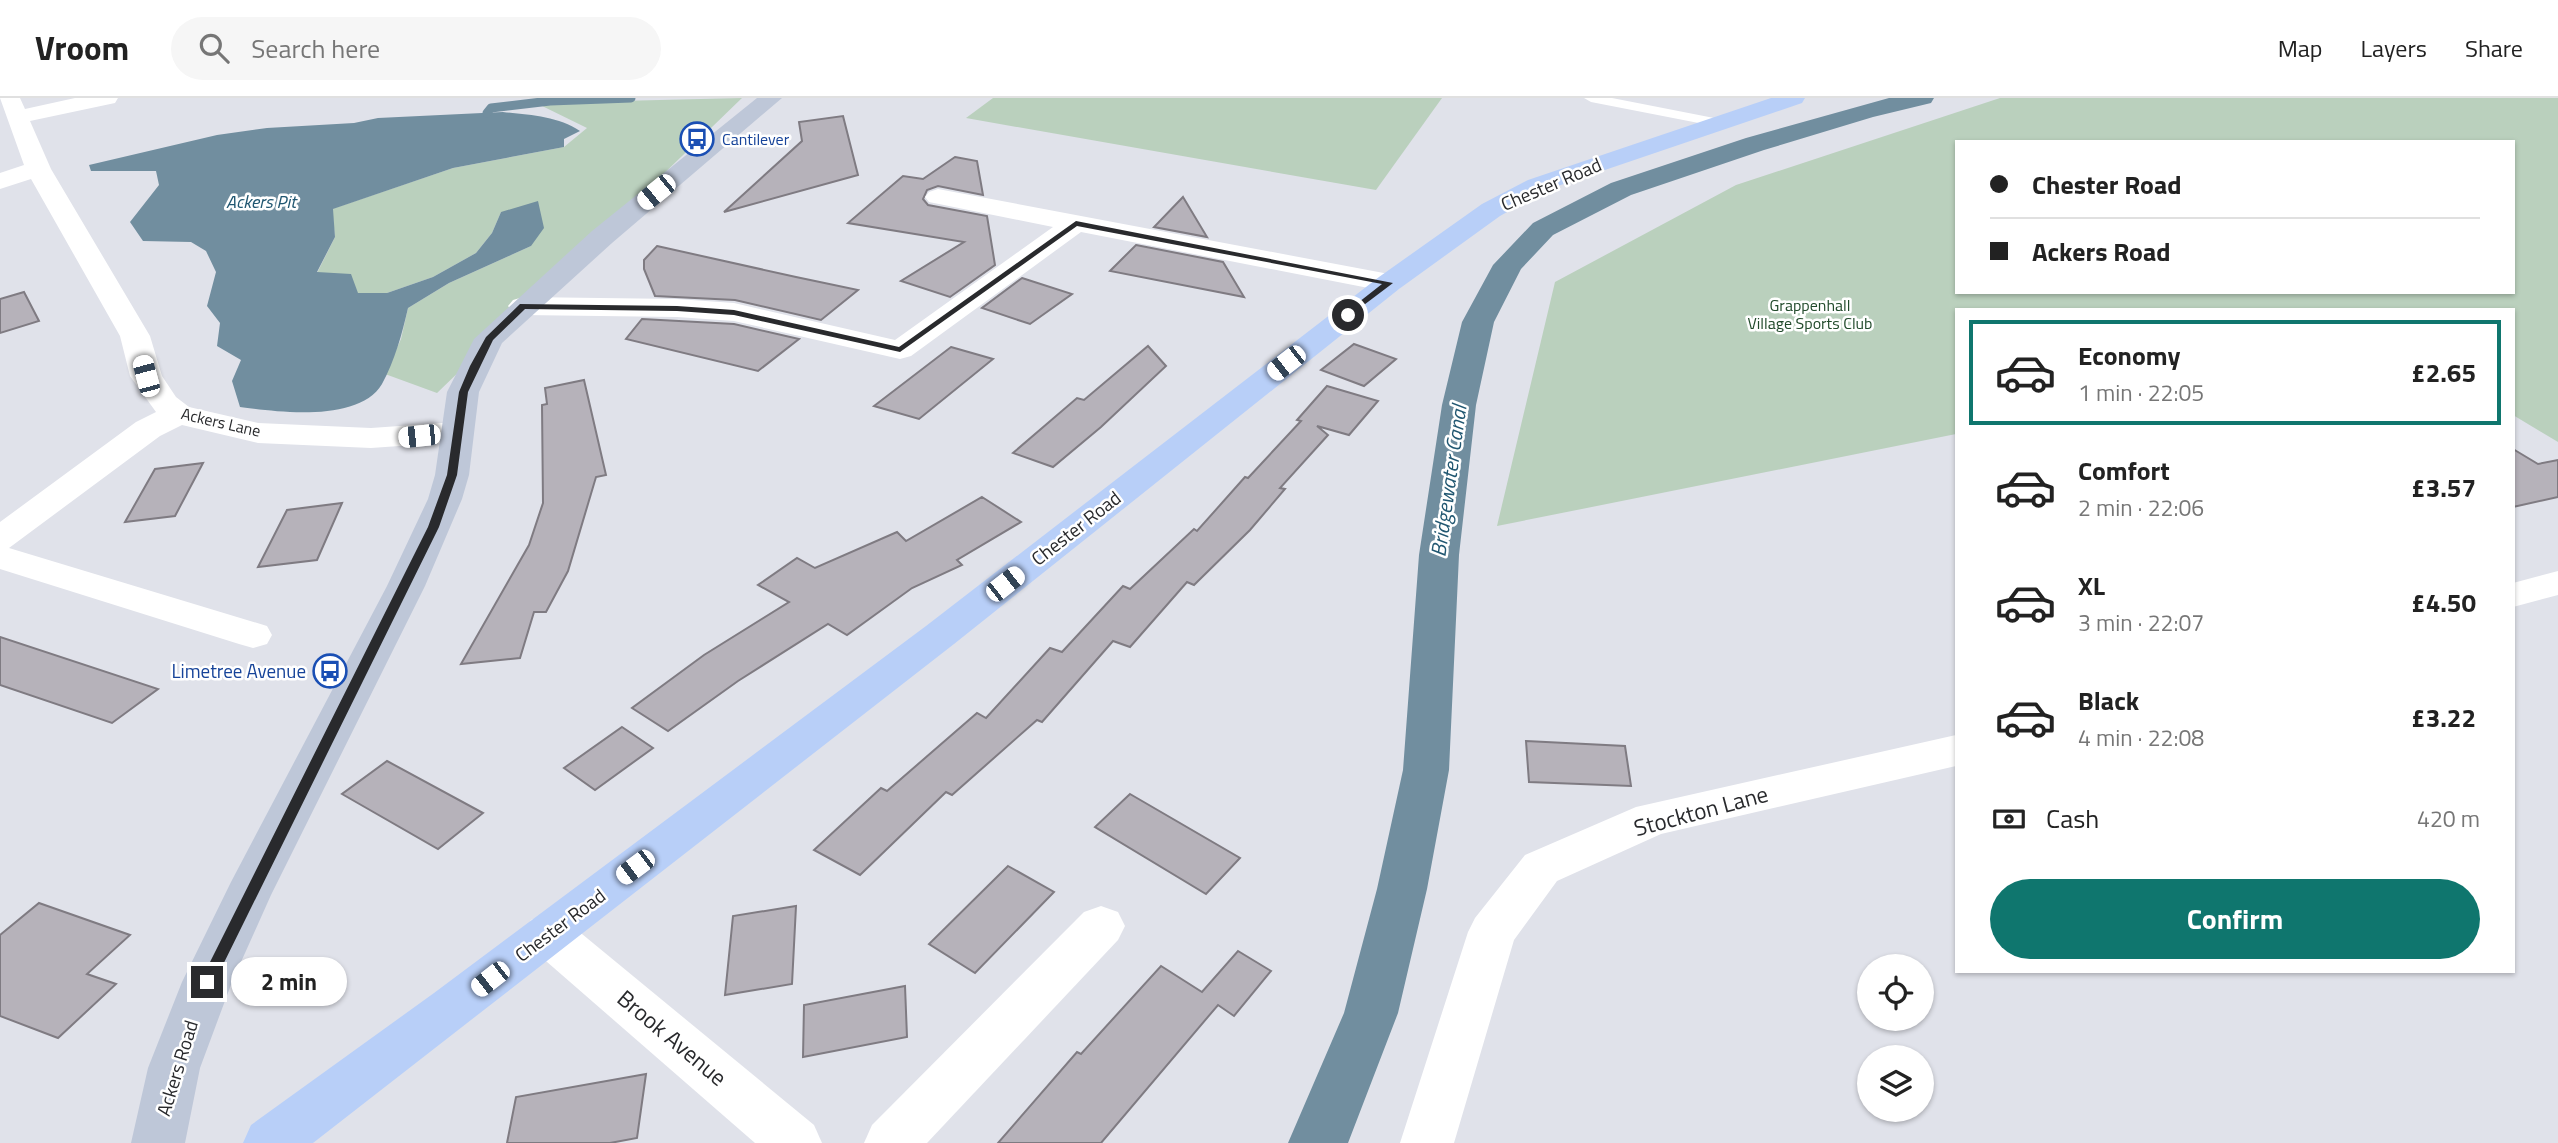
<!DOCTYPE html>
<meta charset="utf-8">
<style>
:root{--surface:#fff;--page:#f6f6f6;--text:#222;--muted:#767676;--line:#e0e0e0;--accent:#0f766e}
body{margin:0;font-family:"Titillium Web",sans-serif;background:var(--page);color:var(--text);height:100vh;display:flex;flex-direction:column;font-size:26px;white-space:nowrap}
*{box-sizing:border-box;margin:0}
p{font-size:23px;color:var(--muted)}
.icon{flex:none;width:38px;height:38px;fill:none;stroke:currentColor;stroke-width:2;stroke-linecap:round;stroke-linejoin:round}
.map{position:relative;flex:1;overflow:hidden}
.panel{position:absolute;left:1955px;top:210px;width:560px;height:665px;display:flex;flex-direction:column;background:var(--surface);border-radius:0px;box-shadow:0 2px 5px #0004}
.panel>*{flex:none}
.banner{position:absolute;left:1955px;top:42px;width:560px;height:154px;border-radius:0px;box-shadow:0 2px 5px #0004;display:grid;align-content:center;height:154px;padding:0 35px;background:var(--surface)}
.tools{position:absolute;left:1857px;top:856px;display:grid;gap:14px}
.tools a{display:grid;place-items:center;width:77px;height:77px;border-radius:50%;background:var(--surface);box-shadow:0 2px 5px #0004;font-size:35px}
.end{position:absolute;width:32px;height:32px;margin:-16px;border:9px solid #292a2d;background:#fff;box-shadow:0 0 0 4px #fff}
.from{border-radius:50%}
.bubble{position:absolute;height:49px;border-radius:24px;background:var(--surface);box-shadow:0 2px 5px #0004;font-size:23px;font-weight:700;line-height:49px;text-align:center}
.car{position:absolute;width:21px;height:42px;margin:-21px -10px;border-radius:9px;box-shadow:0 0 5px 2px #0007;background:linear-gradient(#fff 24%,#345 0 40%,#fff 0 76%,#345 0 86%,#fff 0)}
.banner b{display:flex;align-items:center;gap:24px;height:66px;font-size:26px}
.banner b+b{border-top:2px solid var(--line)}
.banner i{width:18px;height:18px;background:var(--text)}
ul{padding:12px 0 0;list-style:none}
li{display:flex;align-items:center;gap:21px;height:105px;margin:0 14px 10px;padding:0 21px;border:4px solid transparent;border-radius:0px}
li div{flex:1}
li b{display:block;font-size:26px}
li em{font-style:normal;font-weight:700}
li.active{border-color:var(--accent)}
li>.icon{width:63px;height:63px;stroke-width:1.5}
.pay{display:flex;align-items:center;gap:18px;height:77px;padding:0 35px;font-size:26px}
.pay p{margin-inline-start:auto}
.primary-button{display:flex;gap:14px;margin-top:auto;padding:14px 35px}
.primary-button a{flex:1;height:80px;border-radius:42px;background:var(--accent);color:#fff;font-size:28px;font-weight:700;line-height:80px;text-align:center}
header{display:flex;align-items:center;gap:42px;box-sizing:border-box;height:98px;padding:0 35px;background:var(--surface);border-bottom:2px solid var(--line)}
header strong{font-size:33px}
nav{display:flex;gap:38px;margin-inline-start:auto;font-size:24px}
.search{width:490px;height:63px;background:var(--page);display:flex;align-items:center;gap:18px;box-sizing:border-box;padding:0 24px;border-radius:38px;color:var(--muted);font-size:26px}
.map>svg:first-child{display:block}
.green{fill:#bad0bd;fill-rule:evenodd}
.water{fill:#718e9f}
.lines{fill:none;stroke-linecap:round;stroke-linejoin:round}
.stream{stroke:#718e9f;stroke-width:9}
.canal{fill:#718e9f;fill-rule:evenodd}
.building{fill:#b6b2ba;stroke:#7f7b82;stroke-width:2}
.lane{fill:#fff;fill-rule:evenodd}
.street{fill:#fff;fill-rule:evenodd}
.secondary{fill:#bec7d8;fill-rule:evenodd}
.primary{fill:#b8cff8;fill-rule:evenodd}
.route{fill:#292a2d}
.labels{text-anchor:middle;stroke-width:5;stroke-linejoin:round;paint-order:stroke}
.far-transit-label{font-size:16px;fill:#164399;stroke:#fff;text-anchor:start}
.far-park-label{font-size:16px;fill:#214a2b;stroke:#fff}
.far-street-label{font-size:16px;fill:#292a2d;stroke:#fff}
.far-water-label{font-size:18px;font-style:italic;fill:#215771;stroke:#fff}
.street-label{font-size:19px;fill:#292a2d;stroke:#fff}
.transit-label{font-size:19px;fill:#164399;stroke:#fff;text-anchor:end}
.water-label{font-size:21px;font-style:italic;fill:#215771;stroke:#fff}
.near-street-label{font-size:23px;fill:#292a2d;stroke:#fff}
</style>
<header>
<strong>Vroom</strong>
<div class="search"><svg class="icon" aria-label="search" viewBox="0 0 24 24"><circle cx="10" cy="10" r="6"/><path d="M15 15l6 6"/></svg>Search here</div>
<nav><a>Map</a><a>Layers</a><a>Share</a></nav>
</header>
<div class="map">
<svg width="2558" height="1045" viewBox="0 0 2558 1045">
<rect width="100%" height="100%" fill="#e0e2ea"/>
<g class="green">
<path d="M 742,0 L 437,295 L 385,276 L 401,241 L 408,210 L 449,185 L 531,148 L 501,114 L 492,135 L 476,155 L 433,179 L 387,195 L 357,195 L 317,175 L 335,139 L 332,111 L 453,70 L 564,49 L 587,30 L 536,5 Z"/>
<path d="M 993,0 L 1442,0 L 1376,92 L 966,20 Z"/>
<path d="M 2000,0 L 2558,0 L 2558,344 L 2513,317 L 2513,212 L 1956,212 L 1956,336 L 1497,428 L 1555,184 L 1736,87 ZM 1956,44 L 2513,44 L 2513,194 L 1956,194 Z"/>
</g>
<path class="water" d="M 503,14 C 529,17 558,18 580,33 L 564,41 L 564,49 L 453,70 L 333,111 L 335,139 L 317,174 L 351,176 L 358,195 L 387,195 L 433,179 L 476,155 L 492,135 L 501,114 L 538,103 L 544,130 L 531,148 L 449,185 L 408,210 C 402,236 395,262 382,286 C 359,325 276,314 240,309 L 232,283 L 241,262 L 217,248 L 220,225 L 207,208 L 216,174 L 206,153 L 191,144 L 143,143 L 130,124 L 159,87 L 156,73 L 91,73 L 89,67 L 217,37 L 267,30 L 354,25 L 378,20 Z"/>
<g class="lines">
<path class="stream" d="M 487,15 L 491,10 L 550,3 L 631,0"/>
<path class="canal" d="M 1889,0 L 1934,0 L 1931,5 L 1873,19 L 1764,52 L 1631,97 L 1553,137 L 1521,171 L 1494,224 L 1476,307 L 1459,457 L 1449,672 L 1427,791 L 1398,915 L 1348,1045 L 1288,1045 L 1344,915 L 1377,791 L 1403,672 L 1419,457 L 1442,307 L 1462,224 L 1493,167 L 1533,125 L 1611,85 L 1746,40 Z"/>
</g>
<g class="building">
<path d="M 843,18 L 858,77 L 724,114 L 802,43 L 799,24 Z"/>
<path d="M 955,59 L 977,63 L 983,97 L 938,88 L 927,92 L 923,101 L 928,107 L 987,118 L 995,167 L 950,199 L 901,183 L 964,144 L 848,125 L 903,78 L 923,81 Z"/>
<path d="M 1183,99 L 1207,139 L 1154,129 Z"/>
<path d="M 1136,147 L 1223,164 L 1244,199 L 1110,173 Z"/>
<path d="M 657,148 L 796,179 L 858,192 L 821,222 L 735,202 L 655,198 L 644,171 L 644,162 Z"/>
<path d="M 1022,180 L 1072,196 L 1030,226 L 982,210 Z"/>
<path d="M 24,194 L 39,223 L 0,235 L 0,201 Z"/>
<path d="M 642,221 L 734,226 L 799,241 L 758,273 L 626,241 Z"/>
<path d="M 1354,246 L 1396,261 L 1364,288 L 1321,272 Z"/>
<path d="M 1148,248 L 1166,268 L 1101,329 L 1053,369 L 1013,355 L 1077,300 L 1084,302 Z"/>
<path d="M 951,249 L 993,261 L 919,321 L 874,308 Z"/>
<path d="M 584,282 L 606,377 L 596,379 L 568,473 L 546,514 L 534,514 L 520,560 L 461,566 L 529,447 L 543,405 L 542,307 L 547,306 L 545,290 Z"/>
<path d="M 1327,288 L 1378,303 L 1349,337 L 1317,328 L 1328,337 L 1280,390 L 1285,391 L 1250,432 L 1194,487 L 1187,484 L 1130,549 L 1113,543 L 1042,624 L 1037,622 L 952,697 L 946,694 L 860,777 L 814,752 L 881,690 L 887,693 L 977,615 L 986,620 L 1050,550 L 1062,554 L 1123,488 L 1130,491 L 1194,431 L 1197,433 L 1245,379 L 1248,380 L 1301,323 L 1297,322 Z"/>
<path d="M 2513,351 L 2538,366 L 2558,362 L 2558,399 L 2513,409 Z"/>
<path d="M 203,365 L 175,418 L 125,424 L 155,371 Z"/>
<path d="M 982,399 L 1021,424 L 957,462 L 962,467 L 912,490 L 847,537 L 828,526 L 738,583 L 668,633 L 632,610 L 704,557 L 789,504 L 758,487 L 797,460 L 815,470 L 897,434 L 906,443 Z"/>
<path d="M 342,405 L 317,462 L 258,469 L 287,412 Z"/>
<path d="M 0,539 L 158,591 L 112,625 L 0,587 Z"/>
<path d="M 622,629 L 653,650 L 595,692 L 564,670 Z"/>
<path d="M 1526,643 L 1625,648 L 1631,688 L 1529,684 Z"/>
<path d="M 387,663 L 483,715 L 438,751 L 342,696 Z"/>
<path d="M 1130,696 L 1240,760 L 1206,796 L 1095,729 Z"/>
<path d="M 1008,768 L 1054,794 L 975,875 L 929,846 Z"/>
<path d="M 39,805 L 130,837 L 87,876 L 116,886 L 58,940 L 0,918 L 0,837 Z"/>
<path d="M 796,808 L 792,886 L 725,897 L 733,818 Z"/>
<path d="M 1238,853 L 1271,873 L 1234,918 L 1218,907 L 1101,1045 L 998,1045 L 1077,954 L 1081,956 L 1161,868 L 1202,894 Z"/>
<path d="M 905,888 L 907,939 L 803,959 L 804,907 Z"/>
<path d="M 646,976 L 637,1040 L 610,1045 L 507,1045 L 516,999 Z"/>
</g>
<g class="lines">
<path class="lane" d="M 1584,0 L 1612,0 L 1714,20 L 1721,24 L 1714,28 L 1591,4 Z"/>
<g class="street">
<path d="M 0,0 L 20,0 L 25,11 L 75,0 L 118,0 L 115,5 L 30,23 L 51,71 L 150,238 L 162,278 L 176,299 L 189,309 L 258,325 L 371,330 L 456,324 L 468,327 L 472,334 L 468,341 L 456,344 L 371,350 L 258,345 L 182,327 L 160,338 L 9,450 L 267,528 L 272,537 L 267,546 L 253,550 L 239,546 L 0,471 L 0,424 L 136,324 L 156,314 L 130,278 L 120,238 L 31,81 L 0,91 L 0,75 L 24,67 Z"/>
<path d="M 938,91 L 1389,176 L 1399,179 L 1403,185 L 1399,191 L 1389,194 L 1081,134 L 911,258 L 900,261 L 734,223 L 677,219 L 523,217 L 513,214 L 508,208 L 513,202 L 523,199 L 677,201 L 734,205 L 895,242 L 1053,129 L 929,104 L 925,99 L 929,94 Z"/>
<path d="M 2558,473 L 2558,497 L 2513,509 L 2513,485 Z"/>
<path d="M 1956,637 L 1956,668 L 1661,736 L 1557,783 L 1514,842 L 1454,1045 L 1400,1045 L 1468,834 L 1475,820 L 1525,757 L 1636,709 Z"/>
<path d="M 1101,808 L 1118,814 L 1125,828 L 1118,842 L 927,1045 L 864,1045 L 872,1027 L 1084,814 Z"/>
<path d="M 548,816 L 565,822 L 814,1027 L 822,1045 L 755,1045 L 531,850 L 524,836 L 531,822 Z"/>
</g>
<path class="secondary" d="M 757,0 L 782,0 L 612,145 L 502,245 L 479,294 L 469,377 L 462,401 L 425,488 L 271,797 L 232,884 L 200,970 L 185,1045 L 131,1045 L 148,970 L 182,884 L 231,784 L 387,488 L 428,401 L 435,377 L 447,294 L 474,241 L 592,133 Z"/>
<path class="primary" d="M 1771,0 L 1805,0 L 1802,5 L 1546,92 L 1500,118 L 1399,191 L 954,546 L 313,1045 L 243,1045 L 251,1027 L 434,895 L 926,528 L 1379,179 L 1482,106 L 1528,82 Z"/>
</g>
<path class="route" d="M 1076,123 L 1393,185 L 1348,219 L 1345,215 L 1382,186 L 1077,128 L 900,254 L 734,217 L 677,213 L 525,211 L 493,242 L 468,294 L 457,377 L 439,429 L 212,889 L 202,889 L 200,884 L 202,880 L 428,429 L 447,377 L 459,294 L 470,268 L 486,239 L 520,206 L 677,208 L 734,212 L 899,249 Z"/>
<defs>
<symbol id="bus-ring" viewBox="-11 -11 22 22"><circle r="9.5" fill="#fff" stroke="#1a4fb4" stroke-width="1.5"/><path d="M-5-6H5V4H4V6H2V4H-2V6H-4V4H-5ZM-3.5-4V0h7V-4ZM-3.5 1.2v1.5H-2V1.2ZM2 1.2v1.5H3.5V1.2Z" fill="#1a4fb4"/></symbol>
</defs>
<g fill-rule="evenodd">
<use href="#bus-ring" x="678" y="22" width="38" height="38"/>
<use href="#bus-ring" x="311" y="554" width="38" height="38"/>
</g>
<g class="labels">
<g class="far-transit-label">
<text x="722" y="47">Cantilever</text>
</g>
<g class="far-park-label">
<text x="1810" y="213">Grappenhall<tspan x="1810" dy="18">Village Sports Club</tspan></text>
</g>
<g class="far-street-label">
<text transform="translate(221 324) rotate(13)" y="6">Ackers Lane</text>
</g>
<g class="far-water-label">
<text x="261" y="110">Ackers Pit</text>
</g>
<g class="street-label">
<text transform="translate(1551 86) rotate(-23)" y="7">Chester Road</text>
<text transform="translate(1076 430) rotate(-38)" y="7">Chester Road</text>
<text transform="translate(560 827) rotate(-37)" y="7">Chester Road</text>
<text transform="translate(177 970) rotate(-73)" y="7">Ackers Road</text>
</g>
<g class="transit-label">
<text x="306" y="580">Limetree Avenue</text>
</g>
<g class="water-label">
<text transform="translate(1449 383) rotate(-82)" y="7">Bridgewater Canal</text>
</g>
<g class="near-street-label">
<text transform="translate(1701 713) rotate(-15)" y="8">Stockton Lane</text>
<text transform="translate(672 940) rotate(40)" y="8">Brook Avenue</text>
</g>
</g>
</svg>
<div class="tools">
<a><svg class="icon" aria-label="locate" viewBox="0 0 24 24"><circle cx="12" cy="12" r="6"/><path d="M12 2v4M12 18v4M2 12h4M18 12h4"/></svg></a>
<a><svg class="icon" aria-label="layers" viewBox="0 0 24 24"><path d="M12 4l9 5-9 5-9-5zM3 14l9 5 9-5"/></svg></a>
</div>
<i class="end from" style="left:1348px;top:217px"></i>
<i class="end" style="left:207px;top:884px"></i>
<div class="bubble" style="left:231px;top:859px;width:116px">2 min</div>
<i class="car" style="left:656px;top:94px;rotate:231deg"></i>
<i class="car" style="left:1286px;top:265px;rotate:232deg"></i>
<i class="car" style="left:146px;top:278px;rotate:345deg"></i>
<i class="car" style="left:419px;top:338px;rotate:264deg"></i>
<i class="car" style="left:1005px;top:486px;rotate:52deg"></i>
<i class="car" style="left:635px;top:769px;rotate:233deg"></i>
<i class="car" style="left:490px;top:881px;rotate:232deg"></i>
<div class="banner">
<b><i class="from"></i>Chester Road</b>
<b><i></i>Ackers Road</b>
</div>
<section class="panel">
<ul>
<li class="active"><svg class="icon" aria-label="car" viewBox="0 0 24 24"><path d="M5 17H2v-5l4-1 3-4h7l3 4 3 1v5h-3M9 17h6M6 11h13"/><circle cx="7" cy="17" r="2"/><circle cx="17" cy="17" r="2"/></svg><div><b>Economy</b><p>1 min · 22:05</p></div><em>£2.65</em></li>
<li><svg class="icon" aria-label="car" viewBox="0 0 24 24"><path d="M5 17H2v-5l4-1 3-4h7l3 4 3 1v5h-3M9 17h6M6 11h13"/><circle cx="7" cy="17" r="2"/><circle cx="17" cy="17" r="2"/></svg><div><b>Comfort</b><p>2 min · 22:06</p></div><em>£3.57</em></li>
<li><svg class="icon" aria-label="car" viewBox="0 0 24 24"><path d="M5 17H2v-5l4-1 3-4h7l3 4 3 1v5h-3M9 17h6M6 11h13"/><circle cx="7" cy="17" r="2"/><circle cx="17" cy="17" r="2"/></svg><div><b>XL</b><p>3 min · 22:07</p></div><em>£4.50</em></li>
<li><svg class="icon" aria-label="car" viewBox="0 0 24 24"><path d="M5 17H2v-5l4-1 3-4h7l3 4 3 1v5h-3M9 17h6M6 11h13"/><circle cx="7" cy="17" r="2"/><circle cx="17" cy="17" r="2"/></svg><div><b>Black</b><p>4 min · 22:08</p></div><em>£3.22</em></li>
</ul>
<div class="pay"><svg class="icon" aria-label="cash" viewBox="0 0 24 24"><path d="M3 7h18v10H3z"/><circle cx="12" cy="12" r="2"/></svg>Cash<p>420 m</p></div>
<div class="primary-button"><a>Confirm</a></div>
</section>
</div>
